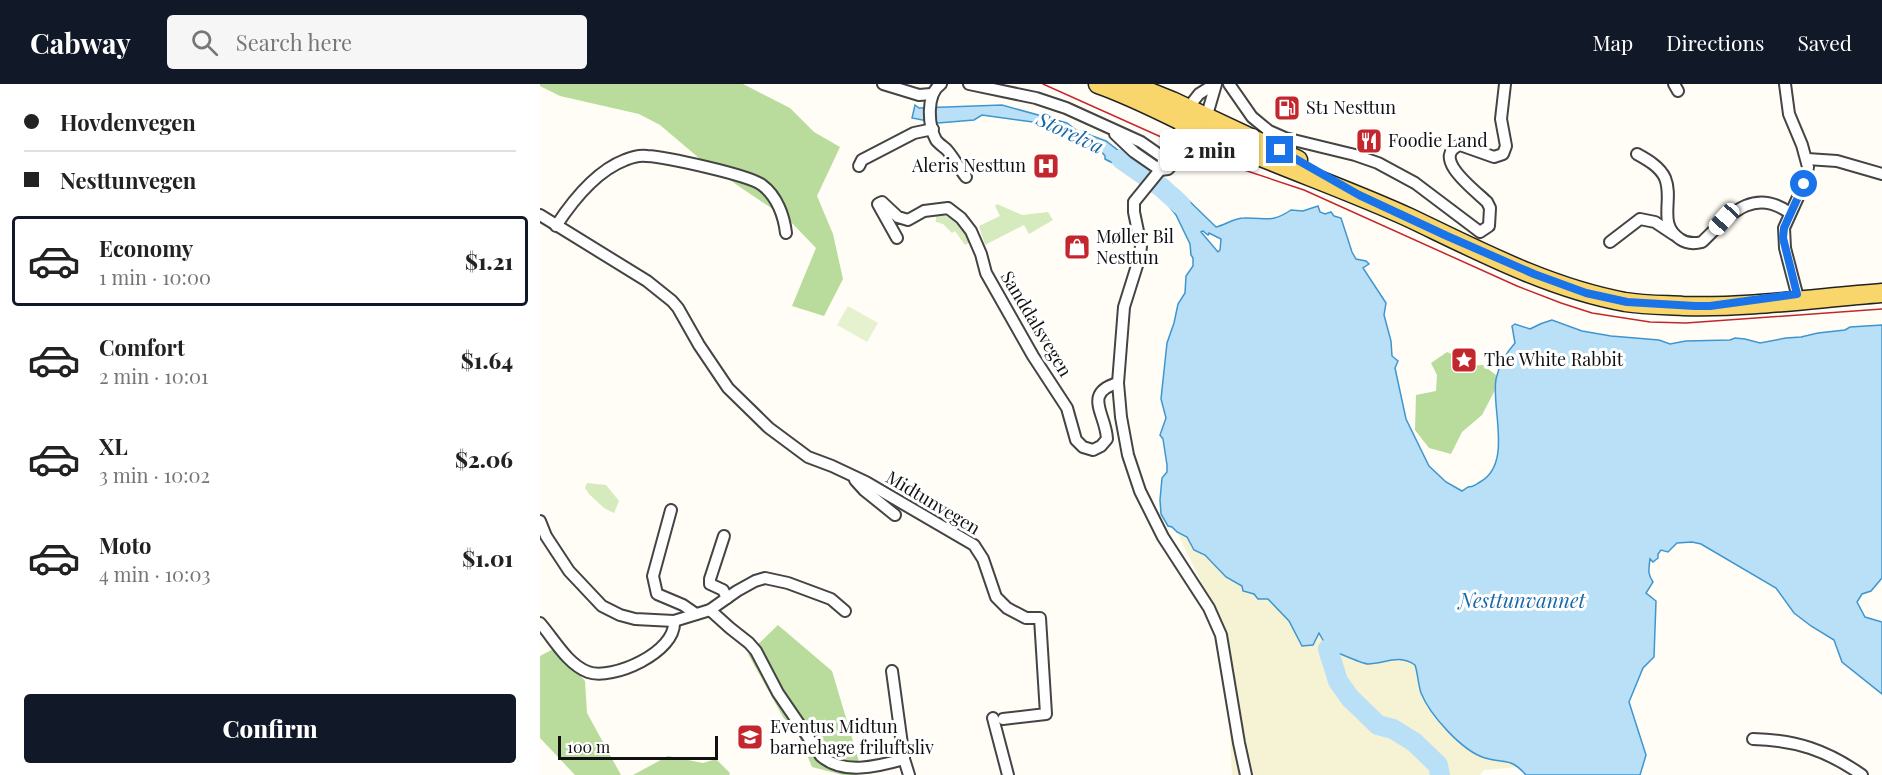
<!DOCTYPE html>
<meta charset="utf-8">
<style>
:root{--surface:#fff;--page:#f6f6f6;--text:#222;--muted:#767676;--line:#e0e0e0;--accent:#111827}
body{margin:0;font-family:"Playfair Display",serif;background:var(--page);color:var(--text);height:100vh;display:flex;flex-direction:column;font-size:22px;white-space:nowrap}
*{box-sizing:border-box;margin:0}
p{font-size:20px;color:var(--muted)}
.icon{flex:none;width:33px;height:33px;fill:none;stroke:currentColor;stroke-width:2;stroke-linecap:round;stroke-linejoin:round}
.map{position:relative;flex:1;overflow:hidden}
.panel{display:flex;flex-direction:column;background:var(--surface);width:540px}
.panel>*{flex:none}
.hud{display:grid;align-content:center;height:132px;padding:0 24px;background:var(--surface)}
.scale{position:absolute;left:18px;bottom:15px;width:160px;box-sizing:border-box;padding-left:6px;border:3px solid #111;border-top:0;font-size:16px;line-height:21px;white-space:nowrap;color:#111;-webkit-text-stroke:4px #fff;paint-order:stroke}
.end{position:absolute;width:27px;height:27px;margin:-14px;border:8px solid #1a73e8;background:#fff;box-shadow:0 0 0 3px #fff}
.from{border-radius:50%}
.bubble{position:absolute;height:42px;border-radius:6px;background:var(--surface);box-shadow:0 2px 4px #0004;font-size:20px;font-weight:800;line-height:42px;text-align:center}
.car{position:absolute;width:18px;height:36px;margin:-18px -9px;border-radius:8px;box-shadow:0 0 4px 2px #0007;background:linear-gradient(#fff 24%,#345 0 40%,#fff 0 76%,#345 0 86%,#fff 0)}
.hud b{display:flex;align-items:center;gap:21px;height:57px;font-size:22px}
.hud b+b{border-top:2px solid var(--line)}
.hud i{width:15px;height:15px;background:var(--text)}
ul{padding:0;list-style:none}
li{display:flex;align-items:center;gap:18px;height:90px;margin:0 12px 9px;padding:0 12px;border:3px solid transparent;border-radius:6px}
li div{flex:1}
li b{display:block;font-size:22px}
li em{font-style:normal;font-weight:800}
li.current{border-color:var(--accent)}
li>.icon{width:54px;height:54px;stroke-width:1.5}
.primary-button{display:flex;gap:12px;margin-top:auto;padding:12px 24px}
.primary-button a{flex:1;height:69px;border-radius:6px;background:var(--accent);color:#fff;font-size:24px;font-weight:800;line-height:69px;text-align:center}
header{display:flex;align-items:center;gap:36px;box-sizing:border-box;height:84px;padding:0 30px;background:var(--accent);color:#fff}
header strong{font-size:28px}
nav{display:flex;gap:33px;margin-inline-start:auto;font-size:21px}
.search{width:420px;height:54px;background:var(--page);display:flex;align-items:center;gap:15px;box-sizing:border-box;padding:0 21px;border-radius:6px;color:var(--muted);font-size:22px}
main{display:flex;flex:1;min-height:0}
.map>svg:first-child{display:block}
.farmland{fill:#f6f3d4}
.green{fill:#d5ebbd}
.forest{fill:#b9dc9c}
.pitch{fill:#e6f2cf}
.water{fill:#b9e0f7;stroke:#3f96cf;stroke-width:1.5;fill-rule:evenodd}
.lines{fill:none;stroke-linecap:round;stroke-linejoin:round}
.river{stroke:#b9e0f7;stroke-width:20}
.minor-casing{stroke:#444;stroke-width:14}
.primary-casing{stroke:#222;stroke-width:21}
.minor{stroke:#fff;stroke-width:10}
.primary{stroke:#f9d66b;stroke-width:18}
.tram{stroke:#c4262e;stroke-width:1.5}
.route{stroke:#1a73e8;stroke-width:8}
.labels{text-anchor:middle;stroke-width:6;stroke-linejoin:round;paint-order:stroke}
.poi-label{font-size:18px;fill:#111;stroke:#fff;text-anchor:start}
.street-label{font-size:18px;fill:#111;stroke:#fff}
.water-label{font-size:20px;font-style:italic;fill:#1768a6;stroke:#fff}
</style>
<header>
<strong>Cabway</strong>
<div class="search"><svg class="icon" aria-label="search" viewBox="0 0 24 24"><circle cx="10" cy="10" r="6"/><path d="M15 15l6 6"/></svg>Search here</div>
<nav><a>Map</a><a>Directions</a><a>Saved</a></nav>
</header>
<main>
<section class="panel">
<div class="hud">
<b><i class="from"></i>Hovdenvegen</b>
<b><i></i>Nesttunvegen</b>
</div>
<ul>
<li class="current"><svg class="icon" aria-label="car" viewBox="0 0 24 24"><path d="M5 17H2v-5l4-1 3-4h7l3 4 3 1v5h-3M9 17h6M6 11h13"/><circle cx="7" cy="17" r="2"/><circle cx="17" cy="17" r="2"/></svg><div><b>Economy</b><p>1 min · 10:00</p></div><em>$1.21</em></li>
<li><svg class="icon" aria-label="car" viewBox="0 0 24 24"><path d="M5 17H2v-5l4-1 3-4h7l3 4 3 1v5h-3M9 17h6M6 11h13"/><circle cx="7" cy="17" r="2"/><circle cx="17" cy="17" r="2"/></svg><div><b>Comfort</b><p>2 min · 10:01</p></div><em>$1.64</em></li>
<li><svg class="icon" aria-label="car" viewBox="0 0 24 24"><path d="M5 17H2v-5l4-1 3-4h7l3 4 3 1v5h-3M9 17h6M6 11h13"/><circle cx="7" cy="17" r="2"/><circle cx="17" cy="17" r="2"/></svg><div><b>XL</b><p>3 min · 10:02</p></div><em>$2.06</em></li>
<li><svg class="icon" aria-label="car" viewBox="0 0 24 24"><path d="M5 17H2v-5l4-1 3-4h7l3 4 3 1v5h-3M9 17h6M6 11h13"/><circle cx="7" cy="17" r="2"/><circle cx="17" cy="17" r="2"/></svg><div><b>Moto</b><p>4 min · 10:03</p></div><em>$1.01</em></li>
</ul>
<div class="primary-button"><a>Confirm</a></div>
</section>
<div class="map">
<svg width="1342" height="691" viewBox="0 0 1342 691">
<rect width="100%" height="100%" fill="#fffdf5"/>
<path class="farmland" d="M 637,448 L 647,453 L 654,466 L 665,471 L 686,493 L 702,502 L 703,507 L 714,510 L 718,515 L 728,515 L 749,537 L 762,562 L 779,549 L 788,565 L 803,569 L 825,580 L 850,576 L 867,576 L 875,581 L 881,608 L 895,632 L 944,674 L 975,679 L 979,683 L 944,686 L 940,691 L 692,691 L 686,549 Z"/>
<g class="green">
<path d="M 457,120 L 482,131 L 508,128 L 513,136 L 489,150 L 484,141 L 445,161 L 439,142 L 460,132 L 455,122 Z"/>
<path d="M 396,130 C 415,132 422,143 432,157 L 425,161 L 415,147 L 412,149 L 403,140 L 396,138 Z"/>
<path d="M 47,399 L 66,401 L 79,417 L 74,429 L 64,424 L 49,410 L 45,404 Z"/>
</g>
<g class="forest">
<path d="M 0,0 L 203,0 L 250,24 L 274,48 L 300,63 L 277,112 L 293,150 L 303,195 L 284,232 L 252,222 L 276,164 L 249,136 L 166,80 L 120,41 L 99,30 L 20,12 L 0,2 Z"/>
<path d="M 907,268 L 918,273 L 923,282 L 943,281 L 956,291 L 955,306 L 942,331 L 922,348 L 911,370 L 889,364 L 875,346 L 876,311 L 896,307 L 897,291 L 891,279 Z"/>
<path d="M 238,541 L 292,587 L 321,684 L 317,691 L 303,691 L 272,683 L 259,652 L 243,633 L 208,570 Z"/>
<path d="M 15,564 L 45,597 L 47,629 L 81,691 L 35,691 L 0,654 L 0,572 Z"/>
<path d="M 128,672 L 163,679 L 176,675 L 190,689 L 189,691 L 93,691 Z"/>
</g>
<path class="pitch" d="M 308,222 L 338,239 L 327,258 L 297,241 Z"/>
<g class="water">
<path d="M 375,21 L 379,24 L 462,21 L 527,39 L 536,46 L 566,57 L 602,85 L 603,89 L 598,95 C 591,82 576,82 565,75 L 565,72 L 561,67 L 493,38 L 442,31 L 434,36 L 398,39 L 372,34 Z"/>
<path d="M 624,99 L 639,107 L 676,143 C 685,141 694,134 704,134 C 726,133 730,140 751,126 L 763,127 L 778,122 L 780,128 L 785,130 L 791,128 L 794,132 L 801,134 L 812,168 L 816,175 L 826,177 L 829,180 L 823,184 L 846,219 L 844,231 L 851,257 L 852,272 L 858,277 L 855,284 L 866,335 L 889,382 L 906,398 L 922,407 L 928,403 C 933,403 935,401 940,398 C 973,380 951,324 956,295 C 959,281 966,269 975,259 L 972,242 L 975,240 L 990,245 C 997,241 1004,238 1012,236 L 1042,247 L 1071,252 L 1119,256 L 1130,260 L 1146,257 L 1190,256 L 1195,254 L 1205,255 L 1220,259 L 1246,254 L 1261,253 L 1278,249 L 1305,246 L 1310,243 L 1342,241 L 1342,494 L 1331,507 L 1322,510 L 1317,518 L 1325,533 L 1342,538 L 1342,610 L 1302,578 L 1294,556 L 1271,542 L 1254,529 L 1236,504 L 1161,460 L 1152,458 L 1137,459 L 1128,468 L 1121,466 L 1118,470 L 1118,474 L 1113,478 L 1110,475 C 1109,485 1107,489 1113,498 L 1106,509 L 1116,517 L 1114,573 L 1103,584 L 1089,618 L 1106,671 L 1100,691 L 986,691 C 970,673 966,680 945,674 C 922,667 890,631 881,609 C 878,600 878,590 875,581 C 859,570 846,579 828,580 C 822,580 797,568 788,565 L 779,549 L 773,561 L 762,562 L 749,537 L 728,515 L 718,515 L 714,510 L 703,507 L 702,502 L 686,493 L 665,471 L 654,466 L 647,453 L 637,448 L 632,443 L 628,442 L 621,430 L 620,416 L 622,394 L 627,388 L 627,381 L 623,355 L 620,351 L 626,334 L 621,315 L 627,259 L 634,239 L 638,220 L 645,209 L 646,192 L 653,182 L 653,174 L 651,171 L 650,160 L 636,131 L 617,107 ZM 663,147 L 668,151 L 669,149 L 681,155 L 680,166 L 678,168 L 661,148 Z"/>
</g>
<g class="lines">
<g class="river">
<path d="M 581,75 L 621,103 L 641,121"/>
<path d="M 788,565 L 798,597 L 810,614 L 838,641 L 853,645 L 874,658 L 898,681 L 900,691"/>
</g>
<defs>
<g id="minor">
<path d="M 343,0 L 379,11 L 391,10"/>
<path d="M 401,0 C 386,10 388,41 396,56 C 399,60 404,63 407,66 C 414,74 419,84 426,93"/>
<path d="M 429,0 L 496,14 L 526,24 L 601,58 L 624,74"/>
<path d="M 675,0 L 659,10 L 648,24 L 637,55 L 624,74 L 620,86 L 594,118 L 594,128 L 601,162 L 600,172 L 584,223 L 578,299 L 581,333 L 588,371 L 600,407 L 623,453 L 669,524 L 681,551 L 699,659 L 706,691"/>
<path d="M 689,0 L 712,33 L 729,47 L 745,54 L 815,71 L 838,79 L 875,99 L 940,148 L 949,142 L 950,124 L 947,118 C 937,108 889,73 920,61 L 954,73 L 963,70 L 966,62 L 961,35 L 965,0"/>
<path d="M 1134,0 L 1138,7"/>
<path d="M 1245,0 L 1249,30 L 1262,61 L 1268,83 L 1264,100 L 1244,144 L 1245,164 L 1257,210"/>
<path d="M 575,50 L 594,68 L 620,86"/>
<path d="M 1097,70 C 1108,76 1120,83 1125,94 C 1134,116 1117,140 1140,155 C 1147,160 1154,160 1162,158 C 1189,132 1212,102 1250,129"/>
<path d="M 1267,75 L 1297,77 L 1342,90"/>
<path d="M 319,82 L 322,76 L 374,49 L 393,45"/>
<path d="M 620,86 L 628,85 L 662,48 L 676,0"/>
<path d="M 0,131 L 107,197 L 132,217 L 138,224 L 159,261 L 188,304 L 229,344 L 268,373 L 292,382 L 326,398 L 434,461 L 443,475 L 456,513 L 467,524 L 486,534 L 500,534 L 506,630 L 463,635"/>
<path d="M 16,142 C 33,116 56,87 85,76 C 92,73 100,71 107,72 C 126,73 209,91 222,101 C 237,112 244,132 246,149"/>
<path d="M 357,154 L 338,120 L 342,118 L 358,133 L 368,136 L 384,127 L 408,124 L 421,134 L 431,147 L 441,170 L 446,189 L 493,272 L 527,324 L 536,356 L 543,363 L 553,366 L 561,362 L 567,355 C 566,330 542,309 578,299"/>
<path d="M 1070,158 L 1100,135 L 1115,138 L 1133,150"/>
<path d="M 315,396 L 324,406 L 355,431"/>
<path d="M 131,426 L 113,492 L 117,510 L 143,521 L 156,530"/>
<path d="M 0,437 L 6,452 L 29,487 L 62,522 L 80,531 L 95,535 L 134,537 L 170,526 L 197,507 L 215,497 L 225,494 L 248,499 L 291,515 L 305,527"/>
<path d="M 184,452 L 170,495 L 170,500 L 183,506 L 187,514"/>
<path d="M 170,526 L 190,544 L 209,559 L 216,567 L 238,609 L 281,672 C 303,691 336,683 364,675 L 352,587"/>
<path d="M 0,539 C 14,555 27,580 48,588 C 72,597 137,568 134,537"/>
<path d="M 453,634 L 468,691"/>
<path d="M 1213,655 C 1256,656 1286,666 1322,691"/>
<path d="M 364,675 L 369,691"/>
</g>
<g id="primary">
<path d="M 558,0 C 604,16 646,41 690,60 C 750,86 811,107 870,134 C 939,167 1009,204 1085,218 C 1104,221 1124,221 1143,222 C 1210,224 1276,214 1342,209"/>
<path d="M 592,1 L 632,17 L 758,76"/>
</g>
</defs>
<use href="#minor" class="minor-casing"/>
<use href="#primary" class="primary-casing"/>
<use href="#minor" class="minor"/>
<use href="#primary" class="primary"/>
<path class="tram" d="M 503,0 L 668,74 L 764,106 L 977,202 L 1021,219 L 1052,229 L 1110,238 L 1146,239 L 1342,225"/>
</g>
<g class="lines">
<path class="route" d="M 740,66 L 819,111 L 907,152 L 994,190 L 1046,209 L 1087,218 L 1155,222 L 1170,222 L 1257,210 L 1243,154 L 1244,144 L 1264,100"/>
</g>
<defs>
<symbol id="fuel-square" viewBox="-11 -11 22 22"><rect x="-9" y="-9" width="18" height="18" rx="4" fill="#c4262e" stroke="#fff"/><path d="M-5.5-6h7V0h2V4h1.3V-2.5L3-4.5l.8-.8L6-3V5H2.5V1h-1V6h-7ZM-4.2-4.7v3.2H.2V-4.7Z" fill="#fff"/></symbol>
<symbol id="restaurant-square" viewBox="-11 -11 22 22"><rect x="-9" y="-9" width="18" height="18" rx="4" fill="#c4262e" stroke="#fff"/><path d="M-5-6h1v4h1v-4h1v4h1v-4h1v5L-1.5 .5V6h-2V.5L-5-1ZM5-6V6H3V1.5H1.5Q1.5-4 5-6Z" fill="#fff"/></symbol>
<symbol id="hospital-square" viewBox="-11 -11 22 22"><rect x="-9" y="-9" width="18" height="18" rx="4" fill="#c4262e" stroke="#fff"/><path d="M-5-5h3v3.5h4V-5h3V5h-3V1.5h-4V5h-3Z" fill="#fff"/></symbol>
<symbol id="shop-square" viewBox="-11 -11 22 22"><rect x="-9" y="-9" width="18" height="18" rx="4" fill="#c4262e" stroke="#fff"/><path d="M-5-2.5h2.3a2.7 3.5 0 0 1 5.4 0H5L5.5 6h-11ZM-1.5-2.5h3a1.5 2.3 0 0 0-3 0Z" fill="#fff"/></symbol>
<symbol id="sight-square" viewBox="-11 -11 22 22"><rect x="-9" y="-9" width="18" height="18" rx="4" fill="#c4262e" stroke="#fff"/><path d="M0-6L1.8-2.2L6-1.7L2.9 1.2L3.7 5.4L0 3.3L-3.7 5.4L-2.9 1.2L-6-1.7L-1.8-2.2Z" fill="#fff"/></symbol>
<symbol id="school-square" viewBox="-11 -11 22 22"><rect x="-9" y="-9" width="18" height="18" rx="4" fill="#c4262e" stroke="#fff"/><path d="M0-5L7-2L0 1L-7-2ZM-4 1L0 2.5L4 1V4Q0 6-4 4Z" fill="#fff"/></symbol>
</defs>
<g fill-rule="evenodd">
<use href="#fuel-square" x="732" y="9" width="30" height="30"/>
<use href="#restaurant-square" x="814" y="42" width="30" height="30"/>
<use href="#hospital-square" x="491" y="67" width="30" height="30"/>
<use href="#shop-square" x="522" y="148" width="30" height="30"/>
<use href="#sight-square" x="909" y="261" width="30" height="30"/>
<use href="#school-square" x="195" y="638" width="30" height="30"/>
</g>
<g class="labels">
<g class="poi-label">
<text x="766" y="30">St1 Nesttun</text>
<text x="848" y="63">Foodie Land</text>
<text x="486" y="88" text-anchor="end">Aleris Nesttun</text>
<text x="556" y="159">Møller Bil<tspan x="556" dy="21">Nesttun</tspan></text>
<text x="944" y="282">The White Rabbit</text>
<text x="230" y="649">Eventus Midtun<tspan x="230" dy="21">barnehage friluftsliv</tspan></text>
</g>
<g class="street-label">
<text transform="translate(496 240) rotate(59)" y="6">Sanddalsvegen</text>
<text transform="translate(393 419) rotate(31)" y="6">Midtunvegen</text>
</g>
<g class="water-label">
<text transform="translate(530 49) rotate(25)" y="7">Storelva</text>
<text x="982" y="524">Nesttunvannet</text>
</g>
</g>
</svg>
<div class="scale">100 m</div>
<i class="end from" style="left:1264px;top:100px"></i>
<i class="end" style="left:740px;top:66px"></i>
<div class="bubble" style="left:620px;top:45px;width:99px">2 min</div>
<i class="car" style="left:1184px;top:135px;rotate:222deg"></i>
</div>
</main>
